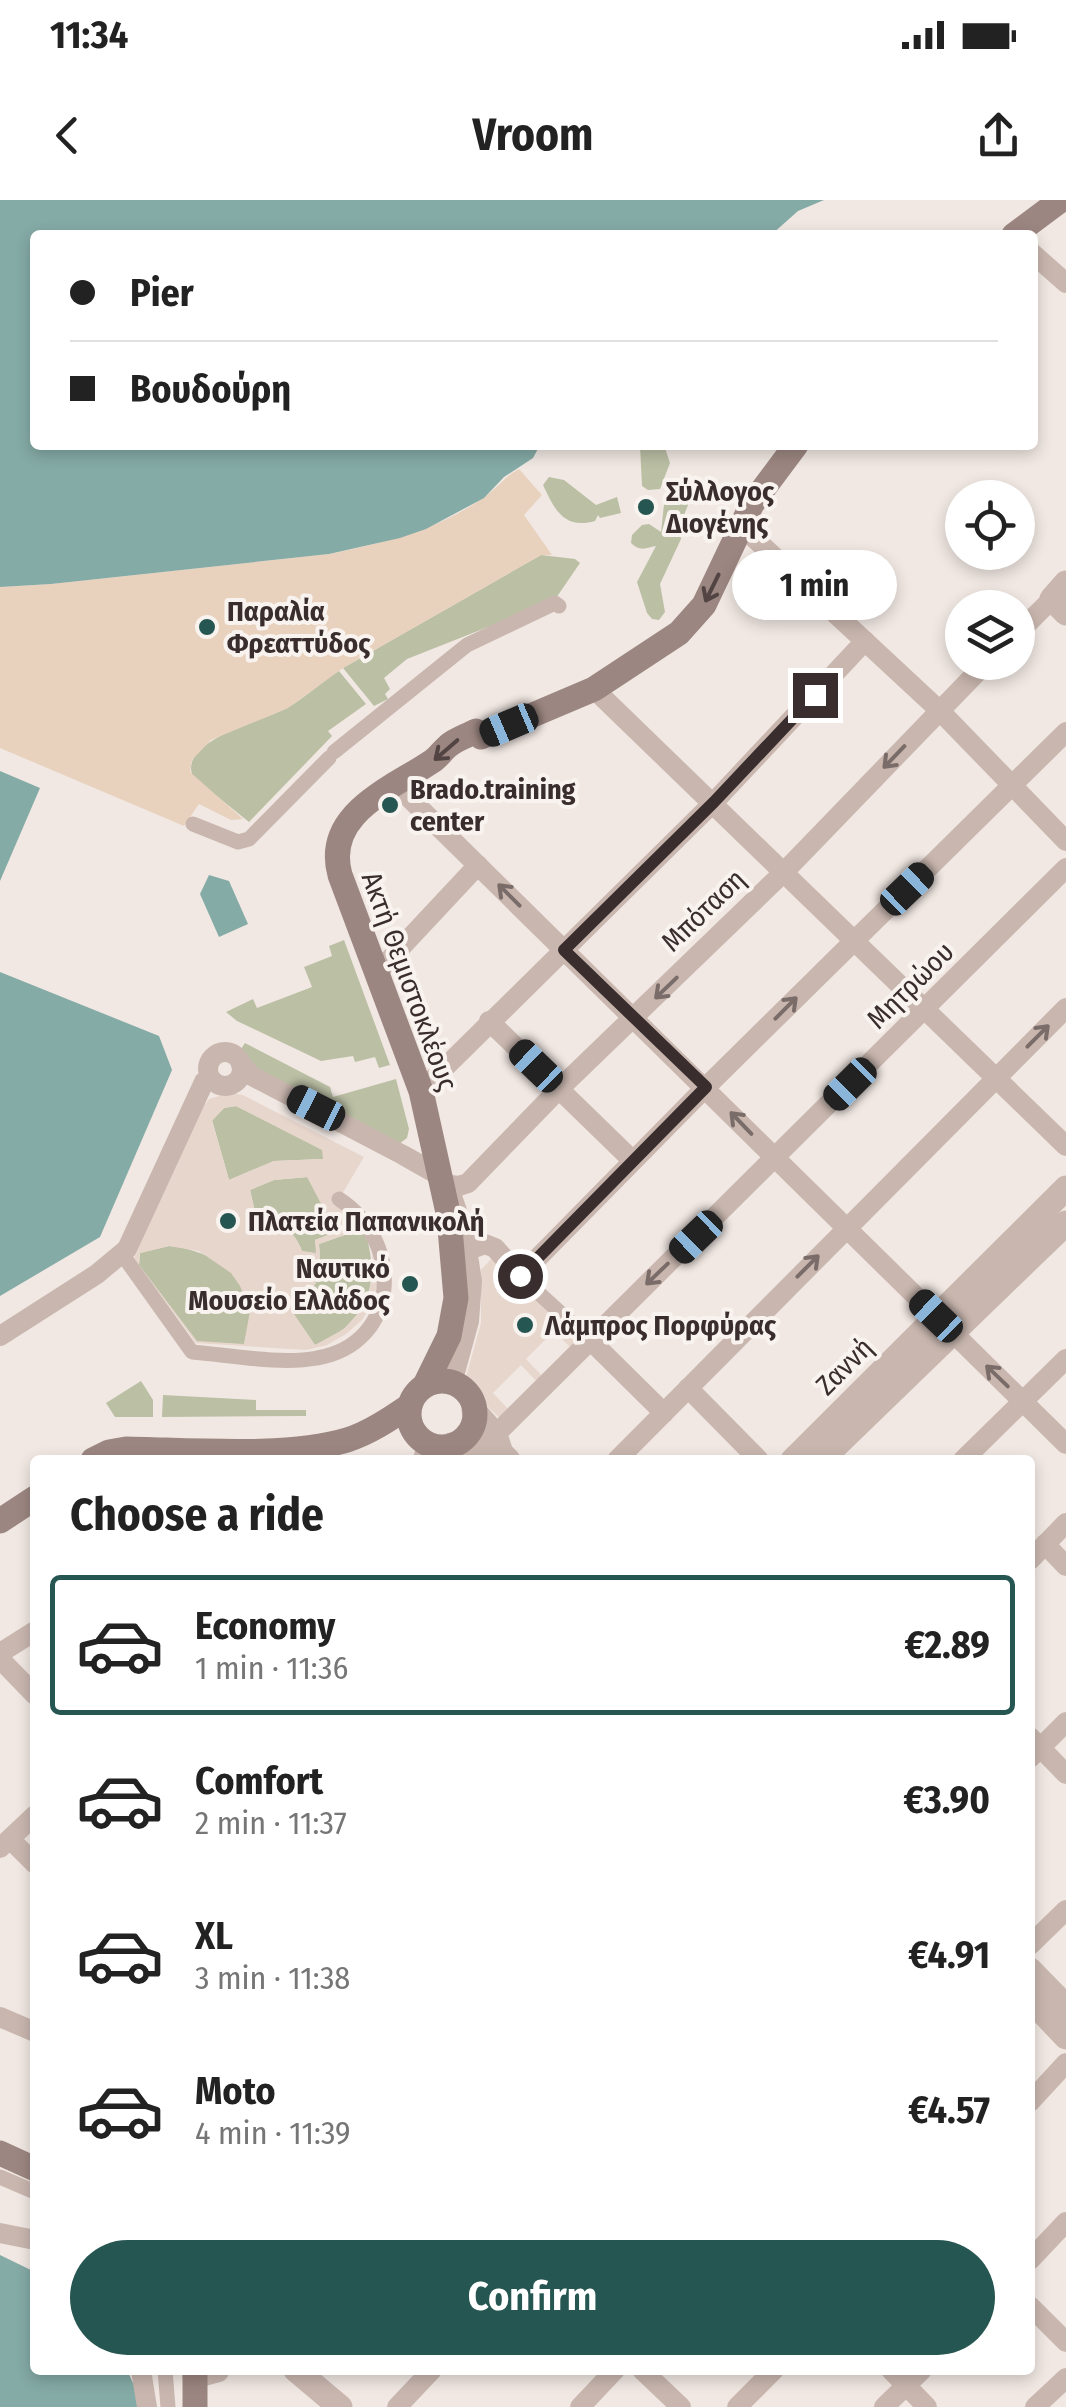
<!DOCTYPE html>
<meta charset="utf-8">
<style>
:root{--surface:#fff;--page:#f6f6f6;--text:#222;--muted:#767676;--line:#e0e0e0;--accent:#265651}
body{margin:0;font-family:"Fira Sans Condensed",sans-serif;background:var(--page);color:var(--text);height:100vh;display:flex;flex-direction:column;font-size:38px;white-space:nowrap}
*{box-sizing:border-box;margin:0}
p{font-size:32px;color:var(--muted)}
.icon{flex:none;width:55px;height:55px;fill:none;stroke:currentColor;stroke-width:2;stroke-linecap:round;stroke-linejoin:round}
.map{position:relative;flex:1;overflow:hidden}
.details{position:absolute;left:30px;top:1255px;width:1005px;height:920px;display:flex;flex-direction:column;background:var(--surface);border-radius:10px;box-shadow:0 5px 15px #0003}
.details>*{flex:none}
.banner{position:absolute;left:30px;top:30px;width:1008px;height:220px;border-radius:10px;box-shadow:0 5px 15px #0003;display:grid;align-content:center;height:220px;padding:0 40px;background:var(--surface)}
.tools{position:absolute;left:945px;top:280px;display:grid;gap:20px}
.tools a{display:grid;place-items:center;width:90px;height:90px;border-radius:50%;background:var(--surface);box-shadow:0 5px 15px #0003;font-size:50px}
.end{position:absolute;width:45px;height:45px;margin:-22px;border:12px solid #392e2d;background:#fff;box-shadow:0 0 0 5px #fff}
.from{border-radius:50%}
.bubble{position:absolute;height:70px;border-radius:35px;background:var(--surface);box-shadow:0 5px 15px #0003;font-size:32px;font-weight:700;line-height:70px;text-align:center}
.car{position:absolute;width:30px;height:60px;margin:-30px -15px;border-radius:12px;box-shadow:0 0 8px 2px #0007;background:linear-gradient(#222 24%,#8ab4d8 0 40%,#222 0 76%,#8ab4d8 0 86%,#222 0)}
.banner b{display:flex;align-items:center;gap:35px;height:95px;font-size:38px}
.banner b+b{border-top:2px solid var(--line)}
.banner i{width:25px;height:25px;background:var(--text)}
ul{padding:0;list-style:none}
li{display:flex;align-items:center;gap:30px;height:140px;margin:0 20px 15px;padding:0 20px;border:5px solid transparent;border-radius:10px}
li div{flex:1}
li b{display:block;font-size:38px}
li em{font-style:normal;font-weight:700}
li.selected{border-color:var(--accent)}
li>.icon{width:90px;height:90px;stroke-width:1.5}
h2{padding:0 40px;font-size:45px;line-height:120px}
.primary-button{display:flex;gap:20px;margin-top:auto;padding:20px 40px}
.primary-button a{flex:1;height:115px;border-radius:60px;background:var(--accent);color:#fff;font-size:40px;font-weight:700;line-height:115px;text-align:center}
.status{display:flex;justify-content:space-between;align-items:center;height:70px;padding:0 50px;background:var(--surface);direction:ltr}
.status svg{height:28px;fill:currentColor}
header{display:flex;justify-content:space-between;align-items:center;height:130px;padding:0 40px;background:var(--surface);font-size:45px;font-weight:700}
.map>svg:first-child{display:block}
.green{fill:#bbbfa4}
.sand{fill:#e8d2be}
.plaza{fill:#e7d6cc;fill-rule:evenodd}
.water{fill:#85aba6}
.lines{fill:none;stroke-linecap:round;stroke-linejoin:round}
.pedestrian{stroke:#c9b7af;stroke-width:15}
.minor{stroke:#c9b7af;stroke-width:20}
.tertiary{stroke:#c9b7af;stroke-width:25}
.secondary{stroke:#9c8681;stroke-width:25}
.oneway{stroke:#524442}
.oneway2{stroke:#7a6c68}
.route{stroke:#392e2d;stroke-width:12}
.poi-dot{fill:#265651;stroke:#f9f3ef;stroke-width:4}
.labels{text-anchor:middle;stroke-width:8;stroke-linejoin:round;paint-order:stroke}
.poi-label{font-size:28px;font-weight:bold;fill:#392e2d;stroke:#f9f3ef;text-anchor:start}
.street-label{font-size:28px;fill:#392e2d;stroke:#f9f3ef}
</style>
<div class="status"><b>11:34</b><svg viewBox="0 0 49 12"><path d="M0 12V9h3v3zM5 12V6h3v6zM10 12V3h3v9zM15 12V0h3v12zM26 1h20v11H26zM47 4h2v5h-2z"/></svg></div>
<header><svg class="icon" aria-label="back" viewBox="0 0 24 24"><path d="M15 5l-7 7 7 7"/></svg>Vroom<svg class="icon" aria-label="share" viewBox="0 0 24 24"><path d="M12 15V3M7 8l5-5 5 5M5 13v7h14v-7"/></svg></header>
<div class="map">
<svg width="1066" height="2207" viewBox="0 0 1066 2207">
<rect width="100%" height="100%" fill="#f1e8e3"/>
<g class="green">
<path d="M 640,245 L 664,245 L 670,263 L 660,289 L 648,290 L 642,286 Z"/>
<path d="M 549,277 L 564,280 L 596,305 L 617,297 L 621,313 L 600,318 L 598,315 L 595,321 C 563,330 554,308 543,285 Z"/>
<path d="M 671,279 L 679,279 L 687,290 L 688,305 L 680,325 L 681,339 L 660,384 L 665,412 L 659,420 L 652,419 L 647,413 L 637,382 L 656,346 C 645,348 641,352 631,343 L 632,335 L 642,325 L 649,324 L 661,332 C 663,318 664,289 671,279 Z"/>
<path d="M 541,355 L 575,359 L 580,363 L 554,401 L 407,459 L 384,478 L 390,489 L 385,494 L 388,499 L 374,506 L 343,468 Z"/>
<path d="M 339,471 L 366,504 L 328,531 L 332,536 L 249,622 L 193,577 C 177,540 264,521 287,508 C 305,498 321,482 339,471 Z"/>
<path d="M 344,740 L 390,865 L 379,868 L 375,857 L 355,862 L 353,856 L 321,861 L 237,821 L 226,812 L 253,799 L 257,808 L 312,787 L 304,767 L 332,756 L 329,746 Z"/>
<path d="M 245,843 L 330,887 L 333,897 L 396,879 L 409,929 L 407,938 L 399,944 L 252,873 L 241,849 Z"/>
<path d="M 236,906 L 323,950 L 323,959 L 274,961 L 229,980 L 212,920 L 224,908 Z"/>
<path d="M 308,977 L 336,1032 L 315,1040 L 317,1054 L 302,1051 C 294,1029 279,1023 257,1021 L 250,990 L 274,980 Z"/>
<path d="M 353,1032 L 366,1035 C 381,1086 366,1125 315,1145 L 291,1111 C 315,1096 322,1071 319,1044 Z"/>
<path d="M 169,1046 C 205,1049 249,1071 250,1113 C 250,1123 246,1134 244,1145 L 197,1142 L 139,1065 L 140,1053 Z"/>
<path d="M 141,1181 L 153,1200 L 153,1217 L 115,1217 L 106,1203 Z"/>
<path d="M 163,1195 L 256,1200 L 256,1210 L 306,1210 L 306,1216 L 162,1217 Z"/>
</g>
<path class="sand" d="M 519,269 L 542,295 L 524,315 L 552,355 L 541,355 L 343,468 L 288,508 L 211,540 L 192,560 L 190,572 L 243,619 L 231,620 L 199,604 L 184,626 L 0,548 L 0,387 L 51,384 L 329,354 C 383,343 437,330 483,298 C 497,289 504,277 519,269 Z"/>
<g class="plaza">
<path d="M 230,893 L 243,895 L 364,957 L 338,1001 L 362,1021 L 373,1040 L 378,1060 L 378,1081 L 373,1102 L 362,1120 L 346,1134 L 327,1145 L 306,1150 L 196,1143 L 134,1059 L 194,919 L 209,899 ZM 236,906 L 322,950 L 323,959 L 274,961 L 229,980 L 212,921 L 224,908 ZM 307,977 L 336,1032 L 315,1040 L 316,1053 L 302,1051 L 295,1037 L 281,1024 L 257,1020 L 250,990 L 274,980 ZM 353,1032 L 366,1035 L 372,1048 L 373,1070 L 369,1092 L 359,1112 L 344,1129 L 315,1145 L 292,1111 L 300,1106 L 316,1083 L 320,1065 L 319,1044 ZM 169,1046 L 199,1051 L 231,1073 L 240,1086 L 250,1111 L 244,1144 L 197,1141 L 139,1065 L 140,1053 Z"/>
<path d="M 493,1057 L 591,1135 L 505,1223 L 468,1188 L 465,1181 L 481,1123 L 481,1070 ZM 554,1131 L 573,1150 L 545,1179 L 526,1159 ZM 521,1165 L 540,1185 L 512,1213 L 493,1193 Z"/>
</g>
<g class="water">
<path d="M 0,0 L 824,0 L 798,11 L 771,35 L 35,35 L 35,245 L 540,245 L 533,258 L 504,277 L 484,298 L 426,329 L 400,338 L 329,354 L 51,384 L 0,387 Z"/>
<path d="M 0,571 L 40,588 L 0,681 Z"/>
<path d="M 209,675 L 229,681 L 248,724 L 219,737 L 200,694 Z"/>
<path d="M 0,772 L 159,836 L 172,870 L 100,1037 L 0,1096 Z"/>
<path d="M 0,2055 L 35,2072 L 35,2170 L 127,2170 L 139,2196 L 138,2207 L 0,2207 Z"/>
</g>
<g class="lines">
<g class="pedestrian">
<path d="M 334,552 L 467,445 L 555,403 L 559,406"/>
<path d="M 193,624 L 238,642 L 249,639 L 329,558"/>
<path d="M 122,1054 L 192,1152 C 229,1155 281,1165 317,1158 C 400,1144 405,1042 339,999"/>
<path d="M 520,1076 L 590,1140"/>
<path d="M 0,1977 L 35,1992"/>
<path d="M 165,2170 L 168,2207"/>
</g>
<g class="minor">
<path d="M 1032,53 L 1066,83"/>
<path d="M 741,326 L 939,510 L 1066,641"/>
<path d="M 1018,433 L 1052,399"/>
<path d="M 594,489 L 1066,946"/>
<path d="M 393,582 L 1066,1244"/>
<path d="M 378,772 L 478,665"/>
<path d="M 489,821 L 632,960"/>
<circle cx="225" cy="869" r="17"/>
<path d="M 241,864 L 252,876 L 403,955 L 440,976 L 448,985 L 464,1031 L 472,1081 L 469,1121 L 452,1183"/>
<path d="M 421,891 L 714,602 L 865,441"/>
<path d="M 442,984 L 459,986 L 468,983 L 559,889 L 785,671 L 987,462"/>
<path d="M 468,1050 L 485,1044 L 495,1048 L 520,1076 L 706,887 L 1066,532"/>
<path d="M 0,1136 L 97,1074 L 127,1049 L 204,882"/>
<path d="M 590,1140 L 664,1213"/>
<path d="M 688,1188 L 759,1260"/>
<path d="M 495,1235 L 1066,668"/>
<path d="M 423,1260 L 427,1243"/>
<path d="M 617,1260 L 1066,808"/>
<path d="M 963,1260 L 1066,1159"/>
<path d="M 1045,1344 L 1066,1366"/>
<path d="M 1030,1360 L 1066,1323"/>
<path d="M 0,1453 L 35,1431"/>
<path d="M 0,1459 L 35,1495"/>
<path d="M 1030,1537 L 1066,1574"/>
<path d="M 1030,1558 L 1066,1522"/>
<path d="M 10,1639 L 35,1664"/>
<path d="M 0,1648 L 35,1615"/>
<path d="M 1030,1745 L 1066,1710"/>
<path d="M 0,1817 L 35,1832"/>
<path d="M 1030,1902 L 1066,1863"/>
<path d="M 0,2033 L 35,2040"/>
<path d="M 1030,2060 L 1066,2022"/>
<path d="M 1030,2106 L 1066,2142"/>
<path d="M 141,2170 L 147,2207"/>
<path d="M 642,2170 L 681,2207"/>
<path d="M 891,2170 L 927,2207"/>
<path d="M 397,2207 L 432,2170"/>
<path d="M 580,2207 L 615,2170"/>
<path d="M 737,2207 L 774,2170"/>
<path d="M 884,2207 L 922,2170"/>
<path d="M 1035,2207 L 1066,2178"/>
</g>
<g class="tertiary">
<path d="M 1066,383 L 1052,399 L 1066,413"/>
<path d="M 474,1211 L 495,1235 L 501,1253 L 508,1260"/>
<path d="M 451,1245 L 501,1253"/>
<path d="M 793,1260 L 1066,988"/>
<path d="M 821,1260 L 1066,1023"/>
<path d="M 1030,1770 L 1066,1807"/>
<path d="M 1030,1799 L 1066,1837"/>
<path d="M 296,2170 L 340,2207"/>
<path d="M 195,2176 L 217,2170"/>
</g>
<g class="secondary">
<path d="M 1014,35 L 1061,0"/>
<circle cx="442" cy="1214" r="33"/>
<path d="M 425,1185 L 449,1136 L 456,1098 L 449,1017 L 421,891 L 340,675 C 323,614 391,589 431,562 C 438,558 442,551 448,546 C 456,539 467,536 476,531 L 481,537 L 594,489 L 679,433 L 704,405 L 752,304 L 796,245"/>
<path d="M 93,1260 L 109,1252 L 126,1249 C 189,1250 288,1258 347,1240 C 369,1233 390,1219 409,1206"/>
<path d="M 0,1321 L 35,1298"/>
<path d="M 0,1953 L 35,1969"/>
<path d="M 195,2170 L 195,2207"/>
</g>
</g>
<defs><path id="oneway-shaft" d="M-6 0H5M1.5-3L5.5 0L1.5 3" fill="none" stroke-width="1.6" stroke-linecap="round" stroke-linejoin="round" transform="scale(2.5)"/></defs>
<g class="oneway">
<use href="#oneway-shaft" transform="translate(712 388) rotate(116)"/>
<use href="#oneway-shaft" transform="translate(446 550) rotate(139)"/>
</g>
<g class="oneway2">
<use href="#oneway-shaft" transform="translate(894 557) rotate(134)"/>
<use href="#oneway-shaft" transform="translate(509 695) rotate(-135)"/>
<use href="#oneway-shaft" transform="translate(666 788) rotate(136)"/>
<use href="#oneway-shaft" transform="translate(786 808) rotate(-45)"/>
<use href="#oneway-shaft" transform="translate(1038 836) rotate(-45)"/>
<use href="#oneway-shaft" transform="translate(741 923) rotate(-134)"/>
<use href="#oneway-shaft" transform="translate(808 1066) rotate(-45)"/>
<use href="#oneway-shaft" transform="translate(657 1074) rotate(136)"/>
<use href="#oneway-shaft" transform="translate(997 1176) rotate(-136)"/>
</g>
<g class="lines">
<path class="route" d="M 520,1076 L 706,887 L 564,750 L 714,602 L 815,495"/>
</g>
<g class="poi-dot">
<circle cx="646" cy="307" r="10"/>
<circle cx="207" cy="427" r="10"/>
<circle cx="390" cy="605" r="10"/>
<circle cx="228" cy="1021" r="10"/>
<circle cx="410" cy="1084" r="10"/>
<circle cx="525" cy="1125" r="10"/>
</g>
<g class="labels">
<g class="poi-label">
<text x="666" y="301">Σύλλογος<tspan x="666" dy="32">Διογένης</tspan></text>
<text x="227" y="421">Παραλία<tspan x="227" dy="32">Φρεαττύδος</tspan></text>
<text x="410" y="599">Brado.training<tspan x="410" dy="32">center</tspan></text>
<text x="248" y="1031">Πλατεία Παπανικολή</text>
<text x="390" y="1078" text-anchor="end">Ναυτικό<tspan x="390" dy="32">Μουσείο Ελλάδος</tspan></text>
<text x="545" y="1135">Λάμπρος Πορφύρας</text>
</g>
<g class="street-label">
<text transform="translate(703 710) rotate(-44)" y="10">Μπόταση</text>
<text transform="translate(410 781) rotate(70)" y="10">Ακτή Θεμιστοκλέους</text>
<text transform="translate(910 785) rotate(-45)" y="10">Μητρώου</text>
<text transform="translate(844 1166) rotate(-45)" y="10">Ζαννή</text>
</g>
</g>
</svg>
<div class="tools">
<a><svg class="icon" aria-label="locate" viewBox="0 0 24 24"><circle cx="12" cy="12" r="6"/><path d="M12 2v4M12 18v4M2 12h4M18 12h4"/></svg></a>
<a><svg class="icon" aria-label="layers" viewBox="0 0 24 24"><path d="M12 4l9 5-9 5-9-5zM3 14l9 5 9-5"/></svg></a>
</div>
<i class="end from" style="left:520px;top:1076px"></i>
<i class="end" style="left:815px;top:495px"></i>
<div class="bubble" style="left:732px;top:350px;width:165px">1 min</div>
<i class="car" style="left:509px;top:525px;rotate:247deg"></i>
<i class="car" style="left:907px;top:689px;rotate:46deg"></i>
<i class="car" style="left:536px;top:866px;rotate:314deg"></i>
<i class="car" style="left:850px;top:884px;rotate:225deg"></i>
<i class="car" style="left:316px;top:908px;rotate:297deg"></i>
<i class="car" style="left:696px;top:1037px;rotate:226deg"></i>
<i class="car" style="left:936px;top:1116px;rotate:314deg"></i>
<div class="banner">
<b><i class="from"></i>Pier</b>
<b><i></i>Βουδούρη</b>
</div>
<section class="details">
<h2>Choose a ride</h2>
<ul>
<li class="selected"><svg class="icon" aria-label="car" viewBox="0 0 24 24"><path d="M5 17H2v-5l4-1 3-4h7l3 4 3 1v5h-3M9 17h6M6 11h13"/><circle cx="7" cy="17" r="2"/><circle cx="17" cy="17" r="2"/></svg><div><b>Economy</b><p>1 min · 11:36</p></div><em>€2.89</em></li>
<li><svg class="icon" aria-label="car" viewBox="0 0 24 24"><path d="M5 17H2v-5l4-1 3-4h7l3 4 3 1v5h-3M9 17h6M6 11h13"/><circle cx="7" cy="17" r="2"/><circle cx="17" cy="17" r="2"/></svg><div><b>Comfort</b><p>2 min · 11:37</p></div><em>€3.90</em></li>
<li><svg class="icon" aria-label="car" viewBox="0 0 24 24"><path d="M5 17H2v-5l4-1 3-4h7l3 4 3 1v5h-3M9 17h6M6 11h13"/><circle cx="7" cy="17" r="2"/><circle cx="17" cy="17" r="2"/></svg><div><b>XL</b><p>3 min · 11:38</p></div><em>€4.91</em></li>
<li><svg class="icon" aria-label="car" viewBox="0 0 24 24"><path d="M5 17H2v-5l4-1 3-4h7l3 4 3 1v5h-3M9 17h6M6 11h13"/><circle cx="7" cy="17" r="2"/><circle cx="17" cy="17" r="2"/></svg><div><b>Moto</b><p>4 min · 11:39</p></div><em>€4.57</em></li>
</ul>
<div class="primary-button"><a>Confirm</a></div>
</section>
</div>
